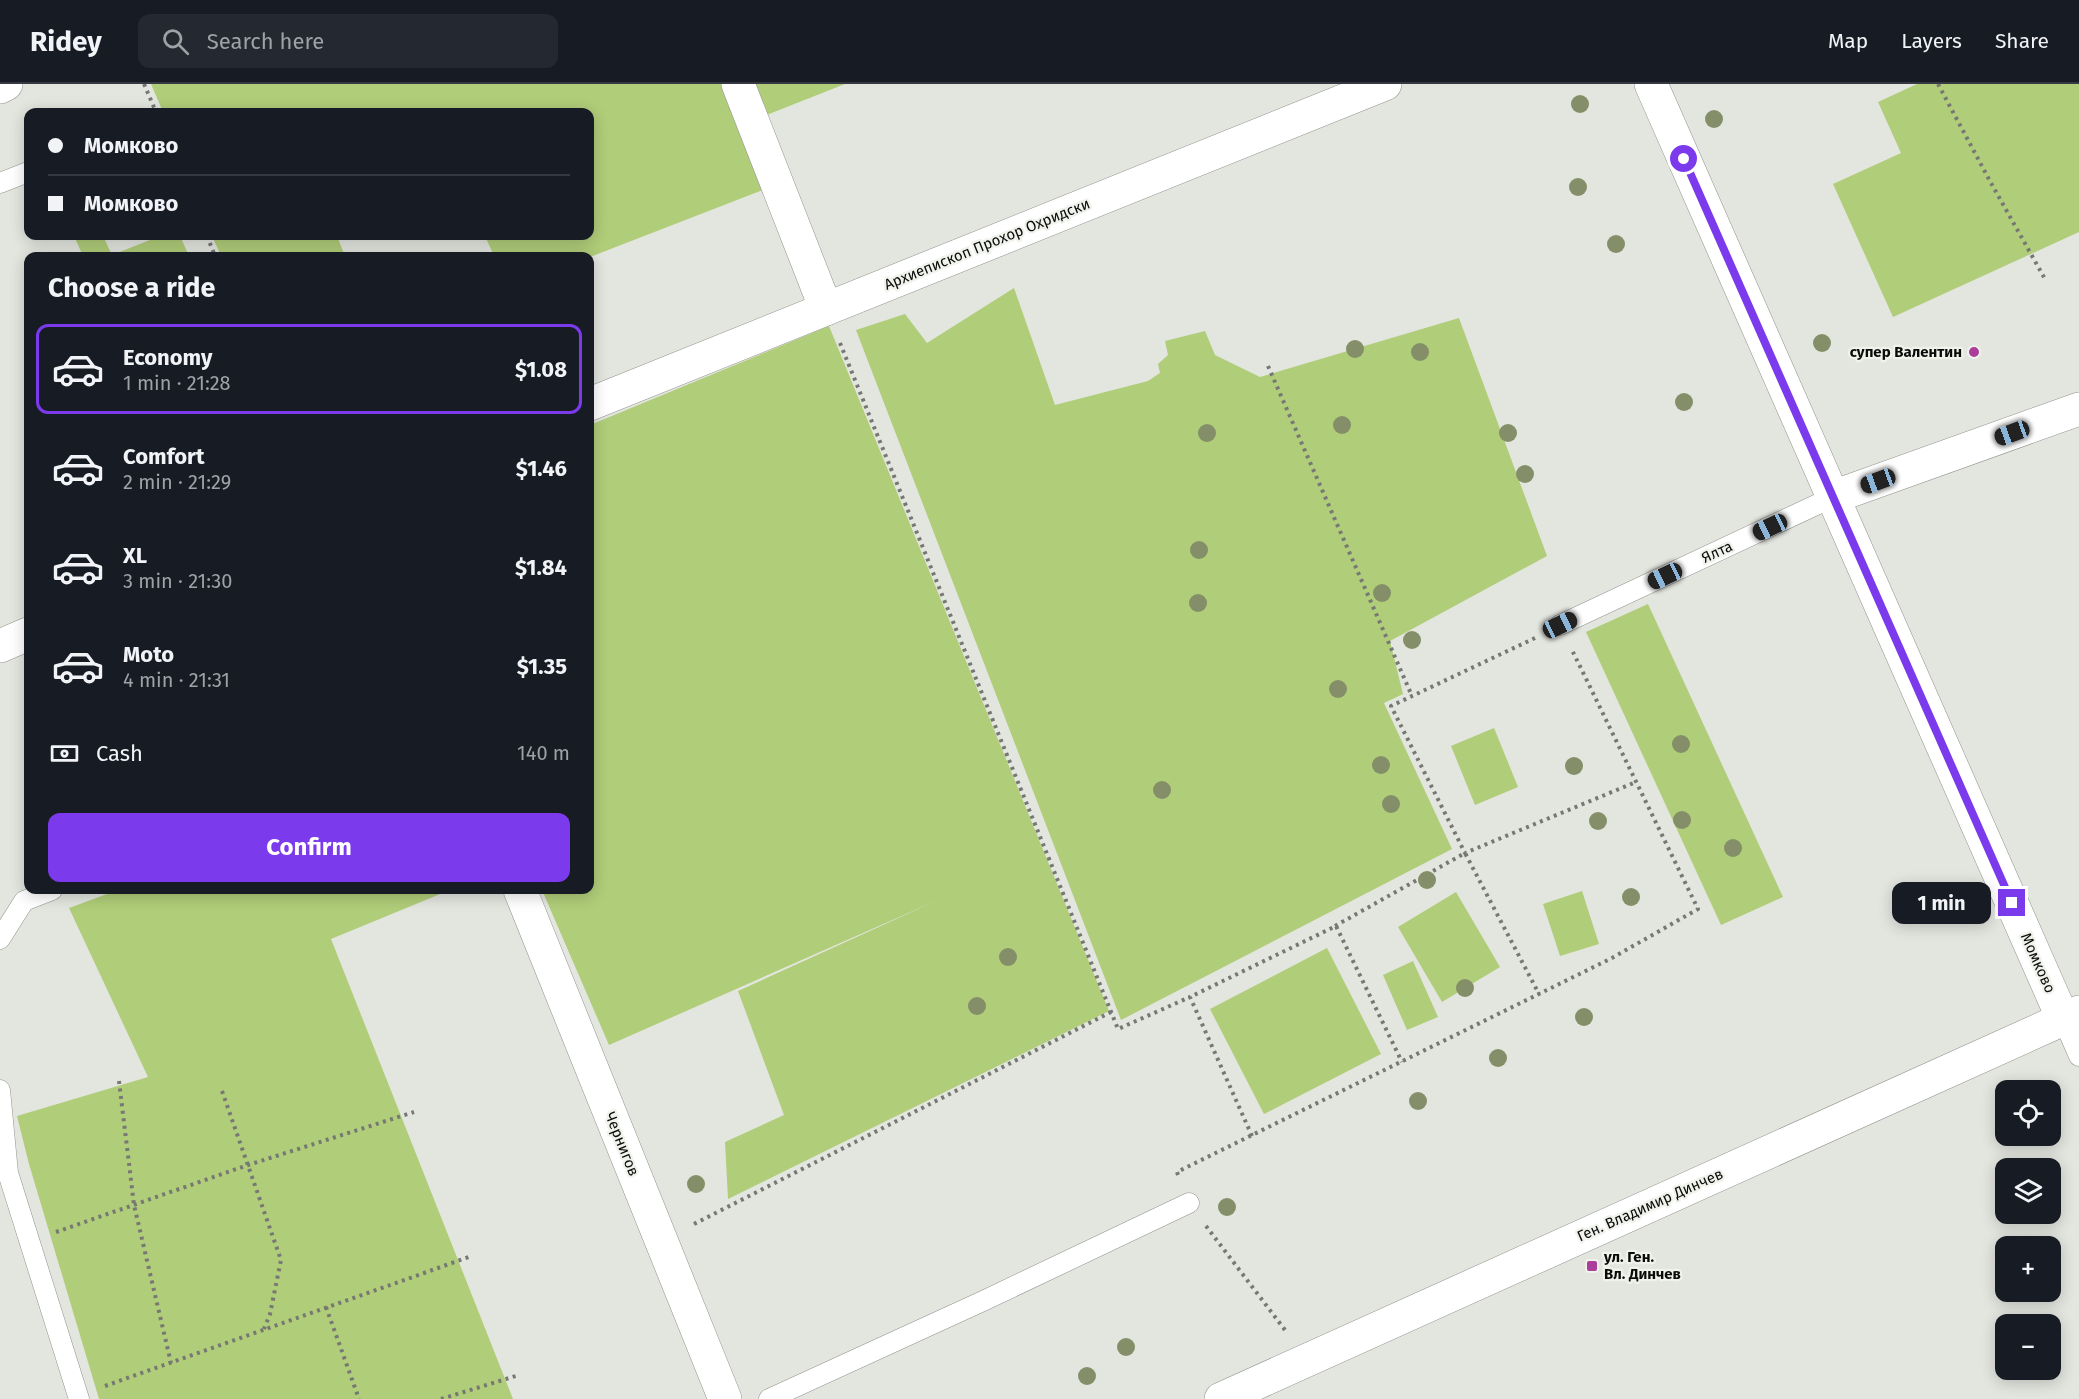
<!DOCTYPE html>
<meta charset="utf-8">
<style>
:root{--surface:#171b24;--page:#242831;--text:#f1f3f6;--muted:#9ea1a6;--line:#363941;--accent:#7c3aed}
body{margin:0;font-family:"Fira Sans",sans-serif;background:var(--page);color:var(--text);height:100vh;display:flex;flex-direction:column;font-size:22px;white-space:nowrap}
*{box-sizing:border-box;margin:0}
p{font-size:20px;color:var(--muted)}
.icon{flex:none;width:33px;height:33px;fill:none;stroke:currentColor;stroke-width:2;stroke-linecap:round;stroke-linejoin:round}
.map{position:relative;flex:1;overflow:hidden}
.details{position:absolute;left:24px;top:168px;width:570px;height:642px;display:flex;flex-direction:column;background:var(--surface);border-radius:12px;box-shadow:0 3px 15px #0003}
.details>*{flex:none}
.hud{position:absolute;left:24px;top:24px;width:570px;height:132px;border-radius:12px;box-shadow:0 3px 15px #0003;display:grid;align-content:center;height:132px;padding:0 24px;background:var(--surface)}
.fabs{position:absolute;left:1995px;top:996px;display:grid;gap:12px}
.fabs a{display:grid;place-items:center;width:66px;height:66px;border-radius:12px;background:var(--surface);box-shadow:0 3px 15px #0003;font-size:30px}
.end{position:absolute;width:27px;height:27px;margin:-14px;border:8px solid #7c3aed;background:#fff;box-shadow:0 0 0 3px #fff}
.from{border-radius:50%}
.bubble{position:absolute;height:42px;border-radius:12px;background:var(--surface);box-shadow:0 3px 15px #0003;font-size:20px;font-weight:700;line-height:42px;text-align:center}
.car{position:absolute;width:18px;height:36px;margin:-18px -9px;border-radius:8px;box-shadow:0 0 4px 2px #0007;background:linear-gradient(#222 24%,#8ab4d8 0 40%,#222 0 76%,#8ab4d8 0 86%,#222 0)}
.hud b{display:flex;align-items:center;gap:21px;height:57px;font-size:22px}
.hud b+b{border-top:2px solid var(--line)}
.hud i{width:15px;height:15px;background:var(--text)}
ul{padding:0;list-style:none}
li{display:flex;align-items:center;gap:18px;height:90px;margin:0 12px 9px;padding:0 12px;border:3px solid transparent;border-radius:12px}
li div{flex:1}
li b{display:block;font-size:22px}
li em{font-style:normal;font-weight:700}
li.current{border-color:var(--accent)}
li>.icon{width:54px;height:54px;stroke-width:1.5}
h2{padding:0 24px;font-size:27px;line-height:72px}
.pay{display:flex;align-items:center;gap:15px;height:66px;padding:0 24px;font-size:22px}
.pay p{margin-inline-start:auto}
.primary-button{display:flex;gap:12px;margin-top:auto;padding:12px 24px}
.primary-button a{flex:1;height:69px;border-radius:12px;background:var(--accent);color:#fff;font-size:24px;font-weight:700;line-height:69px;text-align:center}
header{display:flex;align-items:center;gap:36px;box-sizing:border-box;height:84px;padding:0 30px;background:var(--surface);border-bottom:2px solid var(--line)}
header strong{font-size:28px}
nav{display:flex;gap:33px;margin-inline-start:auto;font-size:21px}
.search{width:420px;height:54px;background:var(--page);display:flex;align-items:center;gap:15px;box-sizing:border-box;padding:0 21px;border-radius:12px;color:var(--muted);font-size:22px}
.map>svg:first-child{display:block}
.green{fill:#b0cd79}
.lines{fill:none;stroke-linecap:round;stroke-linejoin:round}
.service-casing{stroke:#91938d;stroke-width:21}
.minor-casing{stroke:#91938d;stroke-width:34}
.tertiary-casing{stroke:#91938d;stroke-width:34}
.path{stroke:#777874;stroke-width:4;stroke-dasharray:3 4.5;stroke-linecap:butt}
.service{stroke:#fff;stroke-width:20}
.minor{stroke:#fff;stroke-width:33}
.tertiary{stroke:#fff;stroke-width:33}
.tree{fill:#848f69}
.route{stroke:#7c3aed;stroke-width:8}
.poi-dot{fill:#ab3d9b;stroke:#f0f2ec;stroke-width:2}
.labels{text-anchor:middle;stroke-width:4.5;stroke-linejoin:round;paint-order:stroke}
.street-label{font-size:15px;fill:#0b0c0a;stroke:#f0f2ec}
.poi-label{font-size:15px;font-weight:bold;fill:#0b0c0a;stroke:#f0f2ec;text-anchor:end}
</style>
<header>
<strong>Ridey</strong>
<div class="search"><svg class="icon" aria-label="search" viewBox="0 0 24 24"><circle cx="10" cy="10" r="6"/><path d="M15 15l6 6"/></svg>Search here</div>
<nav><a>Map</a><a>Layers</a><a>Share</a></nav>
</header>
<div class="map">
<svg width="2079" height="1315" viewBox="0 0 2079 1315">
<rect width="100%" height="100%" fill="#e3e5df"/>
<g class="green">
<path d="M 151,0 L 726,0 L 768,104 L 590,173 L 494,172 L 485,152 L 590,152 L 590,28 L 163,28 Z"/>
<path d="M 751,0 L 845,0 L 764,32 Z"/>
<path d="M 1917,0 L 2079,0 L 2079,148 L 1893,233 L 1833,100 L 1901,69 L 1878,18 Z"/>
<path d="M 74,152 L 103,152 L 112,171 L 160,152 L 180,152 L 189,172 L 83,172 Z"/>
<path d="M 212,152 L 337,152 L 345,172 L 221,172 Z"/>
<path d="M 1014,204 L 1055,321 L 1148,297 L 1160,289 L 1158,280 L 1168,271 L 1165,257 L 1205,247 L 1215,271 L 1260,293 L 1459,234 L 1547,472 L 1390,557 L 1403,610 L 1384,619 L 1452,765 L 1121,936 L 856,246 L 905,230 L 927,259 Z"/>
<path d="M 829,242 L 1109,927 L 728,1115 L 725,1058 L 784,1031 L 738,907 L 938,816 L 609,961 L 542,806 L 590,806 L 590,341 Z"/>
<path d="M 1648,520 L 1783,813 L 1721,841 L 1586,548 Z"/>
<path d="M 1494,644 L 1518,703 L 1475,721 L 1451,662 Z"/>
<path d="M 118,806 L 450,806 L 331,855 L 513,1315 L 99,1315 L 29,1080 L 17,1032 L 148,993 L 69,824 Z"/>
<path d="M 1582,807 L 1599,860 L 1560,872 L 1543,820 Z"/>
<path d="M 1456,808 L 1500,883 L 1442,918 L 1398,843 Z"/>
<path d="M 1327,864 L 1381,970 L 1264,1030 L 1210,925 Z"/>
<path d="M 1413,877 L 1438,933 L 1407,946 L 1383,891 Z"/>
</g>
<g class="lines">
<defs>
<g id="service">
<path d="M 0,99 L 28,88"/>
<path d="M 1560,541 L 1833,413"/>
<path d="M 0,855 L 24,817 L 52,806"/>
<path d="M 2063,935 L 2079,972"/>
<path d="M 0,1006 L 8,1089 L 79,1315"/>
<path d="M 769,1315 L 983,1217 L 1189,1119"/>
</g>
<g id="minor">
<path d="M 738,0 L 826,225"/>
<path d="M 1651,0 L 2063,935"/>
<path d="M 0,3 L 6,0"/>
<path d="M 590,320 L 1385,0"/>
<path d="M 1833,413 L 2079,325"/>
<path d="M 0,562 L 28,550"/>
<path d="M 520,806 L 725,1315"/>
</g>
<path id="tertiary" d="M 1221,1315 L 2079,928"/>
</defs>
<use href="#service" class="service-casing"/>
<use href="#minor" class="minor-casing"/>
<use href="#tertiary" class="tertiary-casing"/>
<g class="path">
<path d="M 144,0 L 156,28"/>
<path d="M 1938,0 L 1991,99 L 2045,195"/>
<path d="M 207,152 L 215,172"/>
<path d="M 840,259 L 1118,945 L 1190,913"/>
<path d="M 1268,282 L 1412,612"/>
<path d="M 1535,554 L 1391,622 L 1465,769 L 1636,698"/>
<path d="M 1335,842 L 1465,769 L 1539,910"/>
<path d="M 119,997 L 134,1121 L 171,1279"/>
<path d="M 222,1007 L 281,1176 L 270,1230 L 264,1245"/>
<path d="M 1252,1052 L 1190,913 L 1336,842 L 1402,978"/>
<path d="M 1178,1091 L 1177,1088 L 1612,874 L 1698,825 L 1572,566"/>
<path d="M 694,1140 L 1111,928"/>
<path d="M 1206,1142 L 1285,1246"/>
<path d="M 56,1148 L 248,1081 L 414,1028"/>
<path d="M 326,1223 L 359,1315"/>
<path d="M 105,1302 L 469,1173"/>
<path d="M 441,1315 L 519,1291"/>
</g>
<use href="#service" class="service"/>
<use href="#minor" class="minor"/>
<use href="#tertiary" class="tertiary"/>
</g>
<g class="tree">
<circle cx="1580" cy="20" r="9"/>
<circle cx="1714" cy="35" r="9"/>
<circle cx="1578" cy="103" r="9"/>
<circle cx="1616" cy="160" r="9"/>
<circle cx="1822" cy="259" r="9"/>
<circle cx="1355" cy="265" r="9"/>
<circle cx="1420" cy="268" r="9"/>
<circle cx="1684" cy="318" r="9"/>
<circle cx="1342" cy="341" r="9"/>
<circle cx="1207" cy="349" r="9"/>
<circle cx="1508" cy="349" r="9"/>
<circle cx="1525" cy="390" r="9"/>
<circle cx="1199" cy="466" r="9"/>
<circle cx="1382" cy="509" r="9"/>
<circle cx="1198" cy="519" r="9"/>
<circle cx="1412" cy="556" r="9"/>
<circle cx="1338" cy="605" r="9"/>
<circle cx="1681" cy="660" r="9"/>
<circle cx="1381" cy="681" r="9"/>
<circle cx="1574" cy="682" r="9"/>
<circle cx="1162" cy="706" r="9"/>
<circle cx="1391" cy="720" r="9"/>
<circle cx="1682" cy="736" r="9"/>
<circle cx="1598" cy="737" r="9"/>
<circle cx="1733" cy="764" r="9"/>
<circle cx="1427" cy="796" r="9"/>
<circle cx="1631" cy="813" r="9"/>
<circle cx="1008" cy="873" r="9"/>
<circle cx="1465" cy="904" r="9"/>
<circle cx="977" cy="922" r="9"/>
<circle cx="1584" cy="933" r="9"/>
<circle cx="1498" cy="974" r="9"/>
<circle cx="1418" cy="1017" r="9"/>
<circle cx="696" cy="1100" r="9"/>
<circle cx="1227" cy="1123" r="9"/>
<circle cx="1126" cy="1263" r="9"/>
<circle cx="1087" cy="1292" r="9"/>
</g>
<g class="lines">
<path class="route" d="M 1684,75 L 2012,819"/>
</g>
<g class="poi-dot">
<circle cx="1974" cy="268" r="6"/>
<rect x="1586" y="1176" width="12" height="12" rx="3"/>
</g>
<g class="labels">
<g class="street-label">
<text transform="translate(987 160) rotate(-22)" y="5">Архиепископ Прохор Охридски</text>
<text transform="translate(1717 468) rotate(-25)" y="5">Ялта</text>
<text transform="translate(2038 879) rotate(66)" y="5">Момково</text>
<text transform="translate(622 1060) rotate(68)" y="5">Чернигов</text>
<text transform="translate(1650 1121) rotate(-24)" y="5">Ген. Владимир Динчев</text>
</g>
<g class="poi-label">
<text x="1962" y="273">супер Валентин</text>
<text x="1604" y="1178" text-anchor="start">ул. Ген.<tspan x="1604" dy="17">Вл. Динчев</tspan></text>
</g>
</g>
</svg>
<div class="fabs">
<a><svg class="icon" aria-label="locate" viewBox="0 0 24 24"><circle cx="12" cy="12" r="6"/><path d="M12 2v4M12 18v4M2 12h4M18 12h4"/></svg></a>
<a><svg class="icon" aria-label="layers" viewBox="0 0 24 24"><path d="M12 4l9 5-9 5-9-5zM3 14l9 5 9-5"/></svg></a>
<a>+</a>
<a>−</a>
</div>
<i class="end from" style="left:1684px;top:75px"></i>
<i class="end" style="left:2012px;top:819px"></i>
<div class="bubble" style="left:1892px;top:798px;width:99px">1 min</div>
<i class="car" style="left:2012px;top:349px;rotate:250deg"></i>
<i class="car" style="left:1878px;top:397px;rotate:250deg"></i>
<i class="car" style="left:1770px;top:443px;rotate:245deg"></i>
<i class="car" style="left:1665px;top:492px;rotate:245deg"></i>
<i class="car" style="left:1560px;top:541px;rotate:65deg"></i>
<div class="hud">
<b><i class="from"></i>Момково</b>
<b><i></i>Момково</b>
</div>
<section class="details">
<h2>Choose a ride</h2>
<ul>
<li class="current"><svg class="icon" aria-label="car" viewBox="0 0 24 24"><path d="M5 17H2v-5l4-1 3-4h7l3 4 3 1v5h-3M9 17h6M6 11h13"/><circle cx="7" cy="17" r="2"/><circle cx="17" cy="17" r="2"/></svg><div><b>Economy</b><p>1 min · 21:28</p></div><em>$1.08</em></li>
<li><svg class="icon" aria-label="car" viewBox="0 0 24 24"><path d="M5 17H2v-5l4-1 3-4h7l3 4 3 1v5h-3M9 17h6M6 11h13"/><circle cx="7" cy="17" r="2"/><circle cx="17" cy="17" r="2"/></svg><div><b>Comfort</b><p>2 min · 21:29</p></div><em>$1.46</em></li>
<li><svg class="icon" aria-label="car" viewBox="0 0 24 24"><path d="M5 17H2v-5l4-1 3-4h7l3 4 3 1v5h-3M9 17h6M6 11h13"/><circle cx="7" cy="17" r="2"/><circle cx="17" cy="17" r="2"/></svg><div><b>XL</b><p>3 min · 21:30</p></div><em>$1.84</em></li>
<li><svg class="icon" aria-label="car" viewBox="0 0 24 24"><path d="M5 17H2v-5l4-1 3-4h7l3 4 3 1v5h-3M9 17h6M6 11h13"/><circle cx="7" cy="17" r="2"/><circle cx="17" cy="17" r="2"/></svg><div><b>Moto</b><p>4 min · 21:31</p></div><em>$1.35</em></li>
</ul>
<div class="pay"><svg class="icon" aria-label="cash" viewBox="0 0 24 24"><path d="M3 7h18v10H3z"/><circle cx="12" cy="12" r="2"/></svg>Cash<p>140 m</p></div>
<div class="primary-button"><a>Confirm</a></div>
</section>
</div>
